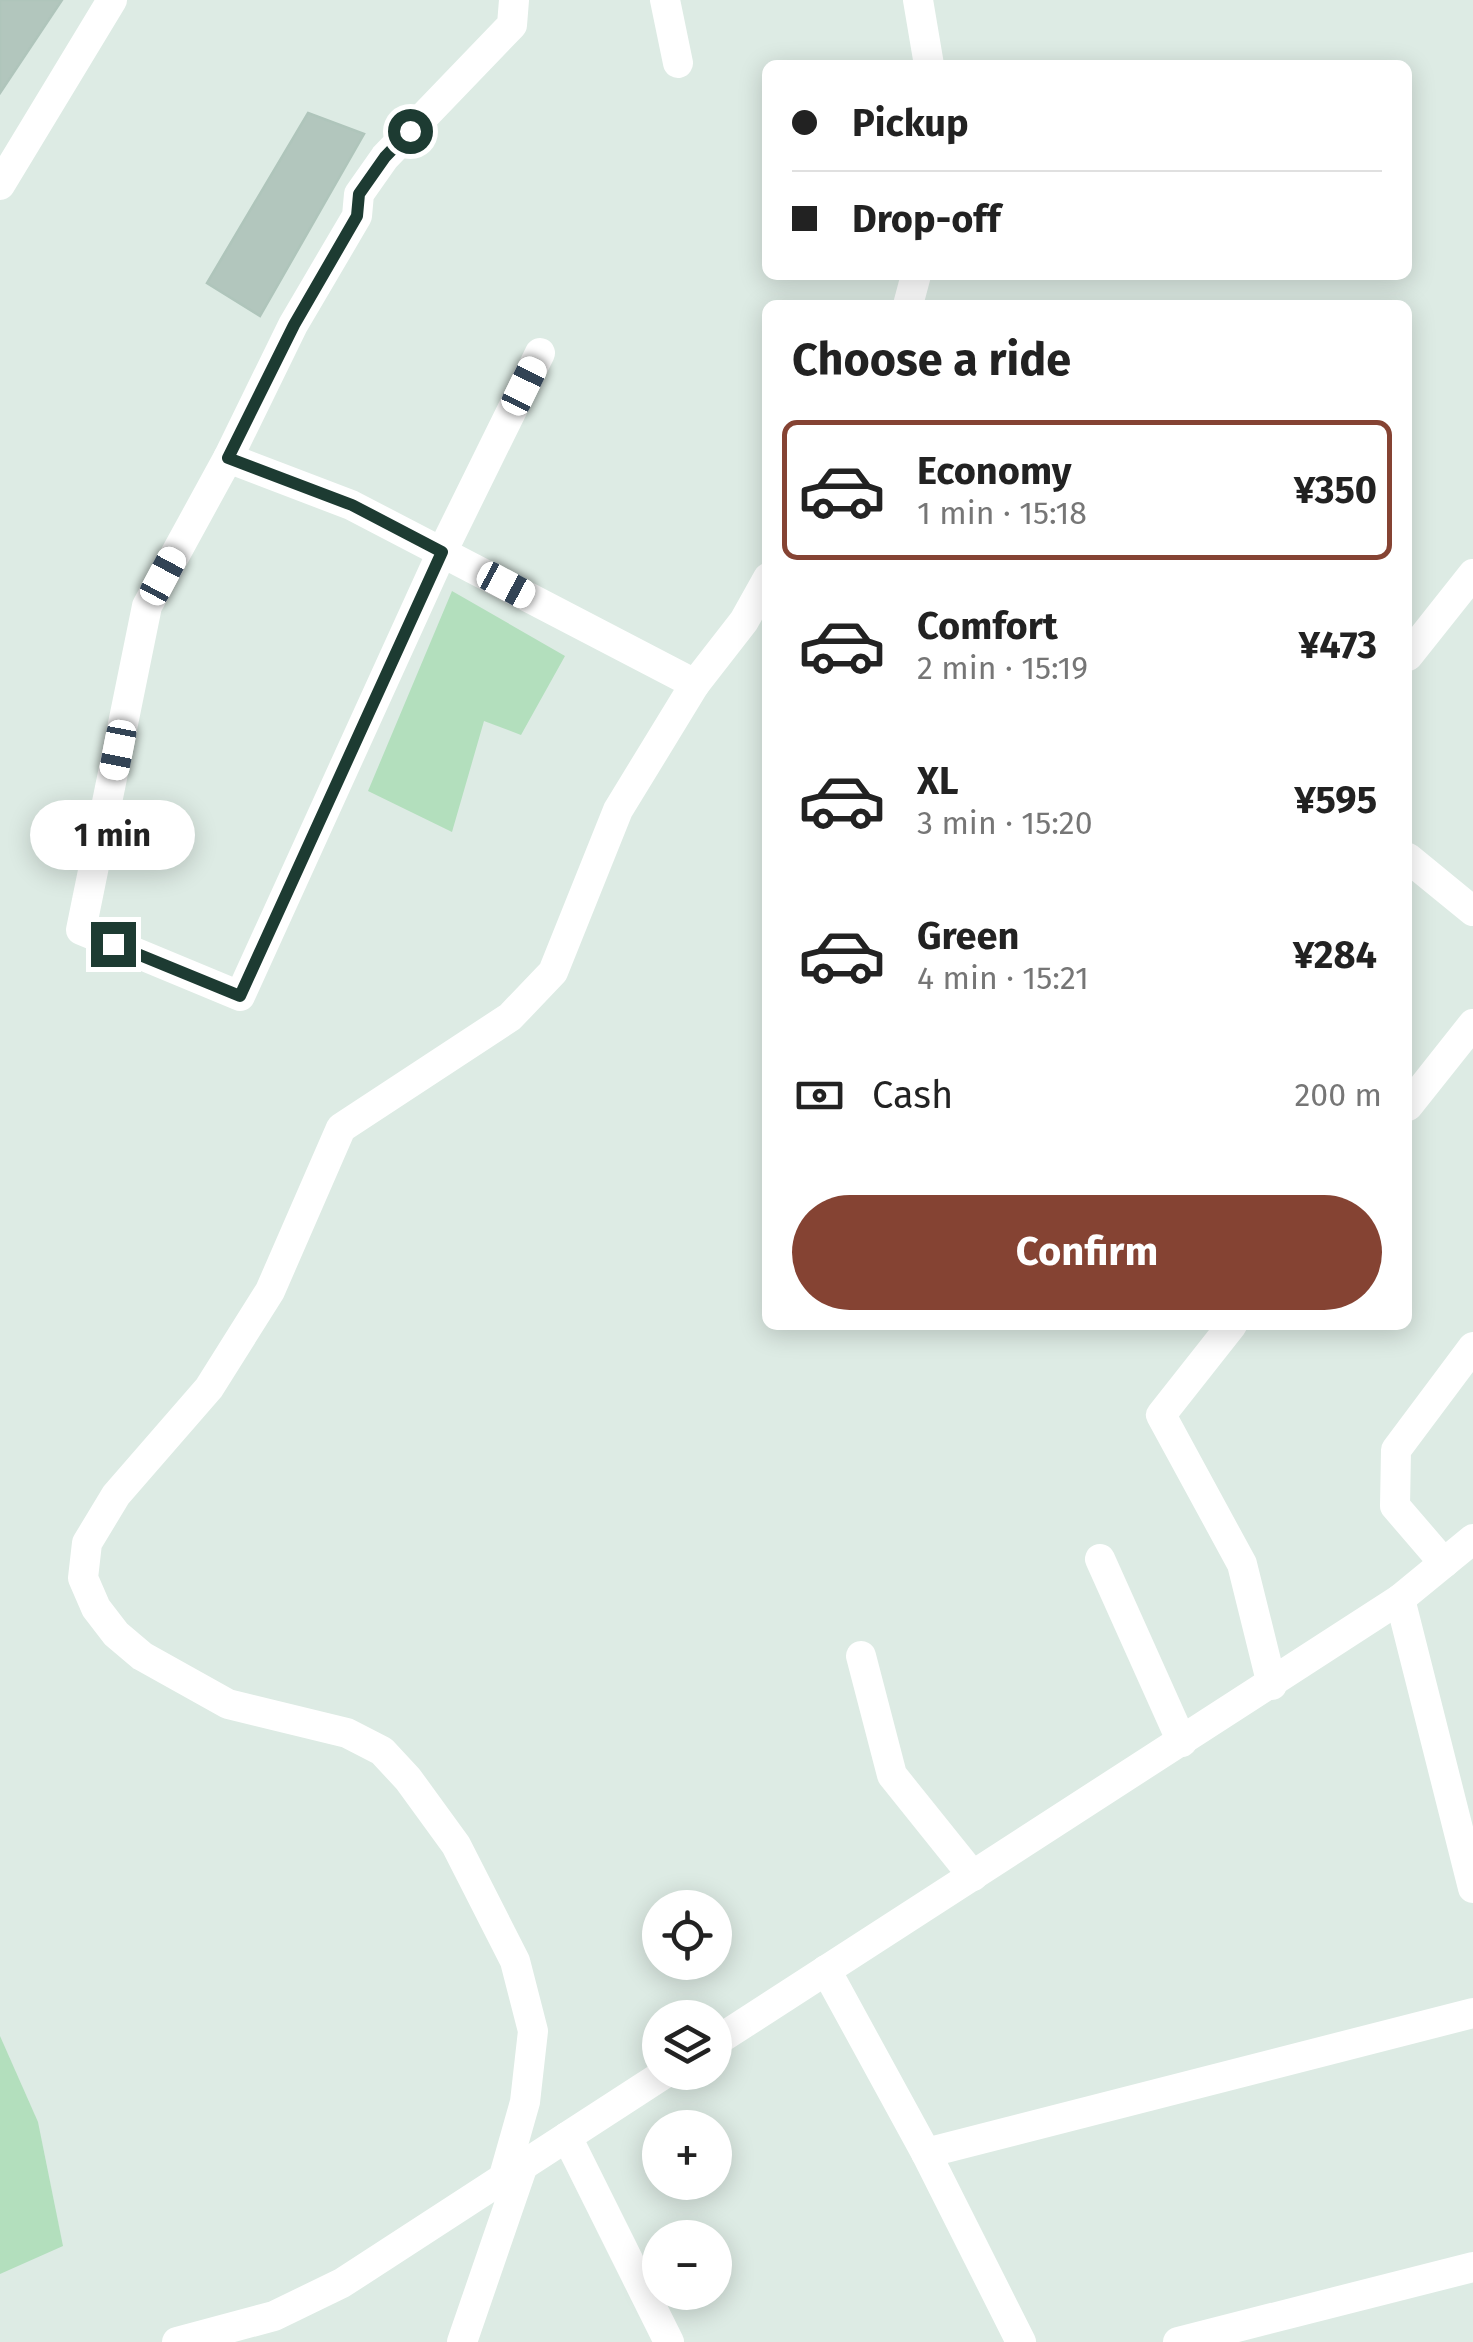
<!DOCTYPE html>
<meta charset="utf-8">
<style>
:root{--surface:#fff;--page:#f2f2f2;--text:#222;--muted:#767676;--line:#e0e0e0;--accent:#854333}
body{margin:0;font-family:"Fira Sans",sans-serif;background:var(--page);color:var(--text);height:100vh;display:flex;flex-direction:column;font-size:38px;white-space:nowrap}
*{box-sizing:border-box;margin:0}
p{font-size:32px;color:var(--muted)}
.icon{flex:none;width:55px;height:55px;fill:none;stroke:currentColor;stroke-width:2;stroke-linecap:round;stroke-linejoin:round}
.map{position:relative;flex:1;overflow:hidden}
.panel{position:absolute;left:762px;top:300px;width:650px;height:1030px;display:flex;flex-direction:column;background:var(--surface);border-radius:15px;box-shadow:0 5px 25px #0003}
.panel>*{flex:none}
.guide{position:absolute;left:762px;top:60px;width:650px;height:220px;border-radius:15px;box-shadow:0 5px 25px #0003;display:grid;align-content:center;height:220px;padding:0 30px;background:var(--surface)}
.controls{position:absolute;left:642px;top:1890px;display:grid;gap:20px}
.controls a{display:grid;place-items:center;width:90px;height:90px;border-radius:50%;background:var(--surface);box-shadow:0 5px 25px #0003;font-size:50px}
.end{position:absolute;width:45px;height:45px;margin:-22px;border:12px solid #1d3b32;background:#fff;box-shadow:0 0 0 5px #fff}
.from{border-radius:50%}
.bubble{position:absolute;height:70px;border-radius:35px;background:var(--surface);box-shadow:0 5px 25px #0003;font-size:32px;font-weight:700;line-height:70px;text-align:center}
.car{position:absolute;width:30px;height:60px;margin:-30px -15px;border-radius:12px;box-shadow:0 0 8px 2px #0007;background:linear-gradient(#fff 24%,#345 0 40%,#fff 0 76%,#345 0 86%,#fff 0)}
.guide b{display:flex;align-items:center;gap:35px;height:95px;font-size:38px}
.guide b+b{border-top:2px solid var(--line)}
.guide i{width:25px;height:25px;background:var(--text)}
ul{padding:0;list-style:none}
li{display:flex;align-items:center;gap:30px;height:140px;margin:0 20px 15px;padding:0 10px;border:5px solid transparent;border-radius:15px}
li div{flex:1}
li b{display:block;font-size:38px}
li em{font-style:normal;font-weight:700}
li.selected{border-color:var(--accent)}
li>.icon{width:90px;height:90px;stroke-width:1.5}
h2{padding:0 30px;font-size:45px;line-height:120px}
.pay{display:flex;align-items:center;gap:25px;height:110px;padding:0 30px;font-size:38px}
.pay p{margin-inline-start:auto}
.button{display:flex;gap:20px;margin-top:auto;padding:20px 30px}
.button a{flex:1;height:115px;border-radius:60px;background:var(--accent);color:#fff;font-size:40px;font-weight:700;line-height:115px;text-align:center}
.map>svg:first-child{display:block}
.green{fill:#b3dfbd}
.building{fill:#b2c6bd;stroke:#afc5bb;stroke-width:2.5}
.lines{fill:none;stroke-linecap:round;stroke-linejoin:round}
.minor{stroke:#fff;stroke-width:30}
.route{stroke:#1d3b32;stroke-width:12}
</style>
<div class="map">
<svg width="1473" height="2342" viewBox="0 0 1473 2342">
<rect width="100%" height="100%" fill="#ddebe4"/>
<g class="green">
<path d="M 452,591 L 565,656 L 521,735 L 484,721 L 452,832 L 368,791 Z"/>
<path d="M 0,2036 L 38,2122 L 63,2246 L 0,2274 Z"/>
</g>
<g class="building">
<path d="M 0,0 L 62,0 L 0,93 Z"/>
<path d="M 308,113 L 364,134 L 260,316 L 207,283 Z"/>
</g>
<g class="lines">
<g class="minor">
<path d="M 514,0 L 512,25 L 385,157 L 359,194 L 357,216 L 293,325 L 228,458 L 147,606 L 81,930 L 240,996 L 442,552 L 540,353"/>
<path d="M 665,0 L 678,63"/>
<path d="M 918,0 L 929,65"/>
<path d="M 0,185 L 112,0"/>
<path d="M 908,305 L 916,275"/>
<path d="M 228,458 L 351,505 L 695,684"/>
<path d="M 1408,656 L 1473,574"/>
<path d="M 1408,858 L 1473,911"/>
<path d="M 1408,1106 L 1473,1024"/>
<path d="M 1232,1325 L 1161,1415 L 1242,1564 L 1272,1685"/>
<path d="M 1100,1559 L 1182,1742"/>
<path d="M 1444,1563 L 1395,1506 L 1396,1450 L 1473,1347"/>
<path d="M 1400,1599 L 1473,1888"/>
<path d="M 861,1656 L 892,1775 L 973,1876"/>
<path d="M 826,1970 L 926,2153 L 1021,2342"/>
<path d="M 715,2042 L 1400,1599 L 1473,1539"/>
<path d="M 567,2137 L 669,2342"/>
<path d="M 926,2153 L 1473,2013"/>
<path d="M 504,2176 L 525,2102 L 533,2031 L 515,1961 L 456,1845 L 408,1779 L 382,1751 L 347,1733 L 228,1704 L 142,1656 L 116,1634 L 96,1608 L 83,1578 L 87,1543 L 116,1495 L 209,1388 L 270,1291 L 341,1128 L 510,1017 L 553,972 L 618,810 L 695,684 L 744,621 L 768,578"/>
<path d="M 177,2342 L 274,2316 L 342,2283 L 667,2072"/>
<path d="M 462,2342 L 524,2162"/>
<path d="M 1178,2342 L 1473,2267"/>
</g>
</g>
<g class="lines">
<path class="route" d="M 113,944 L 240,996 L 442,552 L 352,505 L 228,458 L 294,325 L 357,216 L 359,194 L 385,157 L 410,131"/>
</g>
</svg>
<div class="controls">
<a><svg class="icon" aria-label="locate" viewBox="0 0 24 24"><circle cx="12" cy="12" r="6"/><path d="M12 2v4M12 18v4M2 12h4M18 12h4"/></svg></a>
<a><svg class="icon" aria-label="layers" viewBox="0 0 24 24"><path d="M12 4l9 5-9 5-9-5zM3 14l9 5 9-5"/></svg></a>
<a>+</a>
<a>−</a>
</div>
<i class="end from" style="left:410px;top:131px"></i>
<i class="end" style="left:113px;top:944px"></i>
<div class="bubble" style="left:30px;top:800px;width:165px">1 min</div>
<i class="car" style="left:524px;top:386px;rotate:26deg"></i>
<i class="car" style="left:163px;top:576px;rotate:28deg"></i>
<i class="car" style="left:506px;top:585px;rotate:118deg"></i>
<i class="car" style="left:118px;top:750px;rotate:191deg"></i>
<div class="guide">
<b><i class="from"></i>Pickup</b>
<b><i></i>Drop-off</b>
</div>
<section class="panel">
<h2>Choose a ride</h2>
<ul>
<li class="selected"><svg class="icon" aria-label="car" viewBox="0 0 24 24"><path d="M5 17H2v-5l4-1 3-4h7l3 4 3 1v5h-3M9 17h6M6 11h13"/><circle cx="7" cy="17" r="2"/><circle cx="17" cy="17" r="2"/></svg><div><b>Economy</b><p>1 min · 15:18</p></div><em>¥350</em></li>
<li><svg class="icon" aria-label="car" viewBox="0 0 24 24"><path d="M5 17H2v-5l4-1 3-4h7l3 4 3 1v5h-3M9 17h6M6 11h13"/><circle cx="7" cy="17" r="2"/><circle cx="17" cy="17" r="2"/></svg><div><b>Comfort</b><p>2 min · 15:19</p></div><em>¥473</em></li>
<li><svg class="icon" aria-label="car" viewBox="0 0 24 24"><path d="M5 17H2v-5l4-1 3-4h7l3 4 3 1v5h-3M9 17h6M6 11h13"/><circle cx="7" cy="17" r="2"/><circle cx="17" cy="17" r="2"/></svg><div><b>XL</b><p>3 min · 15:20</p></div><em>¥595</em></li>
<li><svg class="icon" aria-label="car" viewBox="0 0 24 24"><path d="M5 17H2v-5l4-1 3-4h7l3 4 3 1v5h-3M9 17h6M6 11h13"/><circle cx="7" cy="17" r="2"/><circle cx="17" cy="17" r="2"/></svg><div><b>Green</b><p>4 min · 15:21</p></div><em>¥284</em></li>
</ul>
<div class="pay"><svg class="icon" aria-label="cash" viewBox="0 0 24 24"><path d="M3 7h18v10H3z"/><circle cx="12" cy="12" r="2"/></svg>Cash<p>200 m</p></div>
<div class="button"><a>Confirm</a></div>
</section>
</div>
